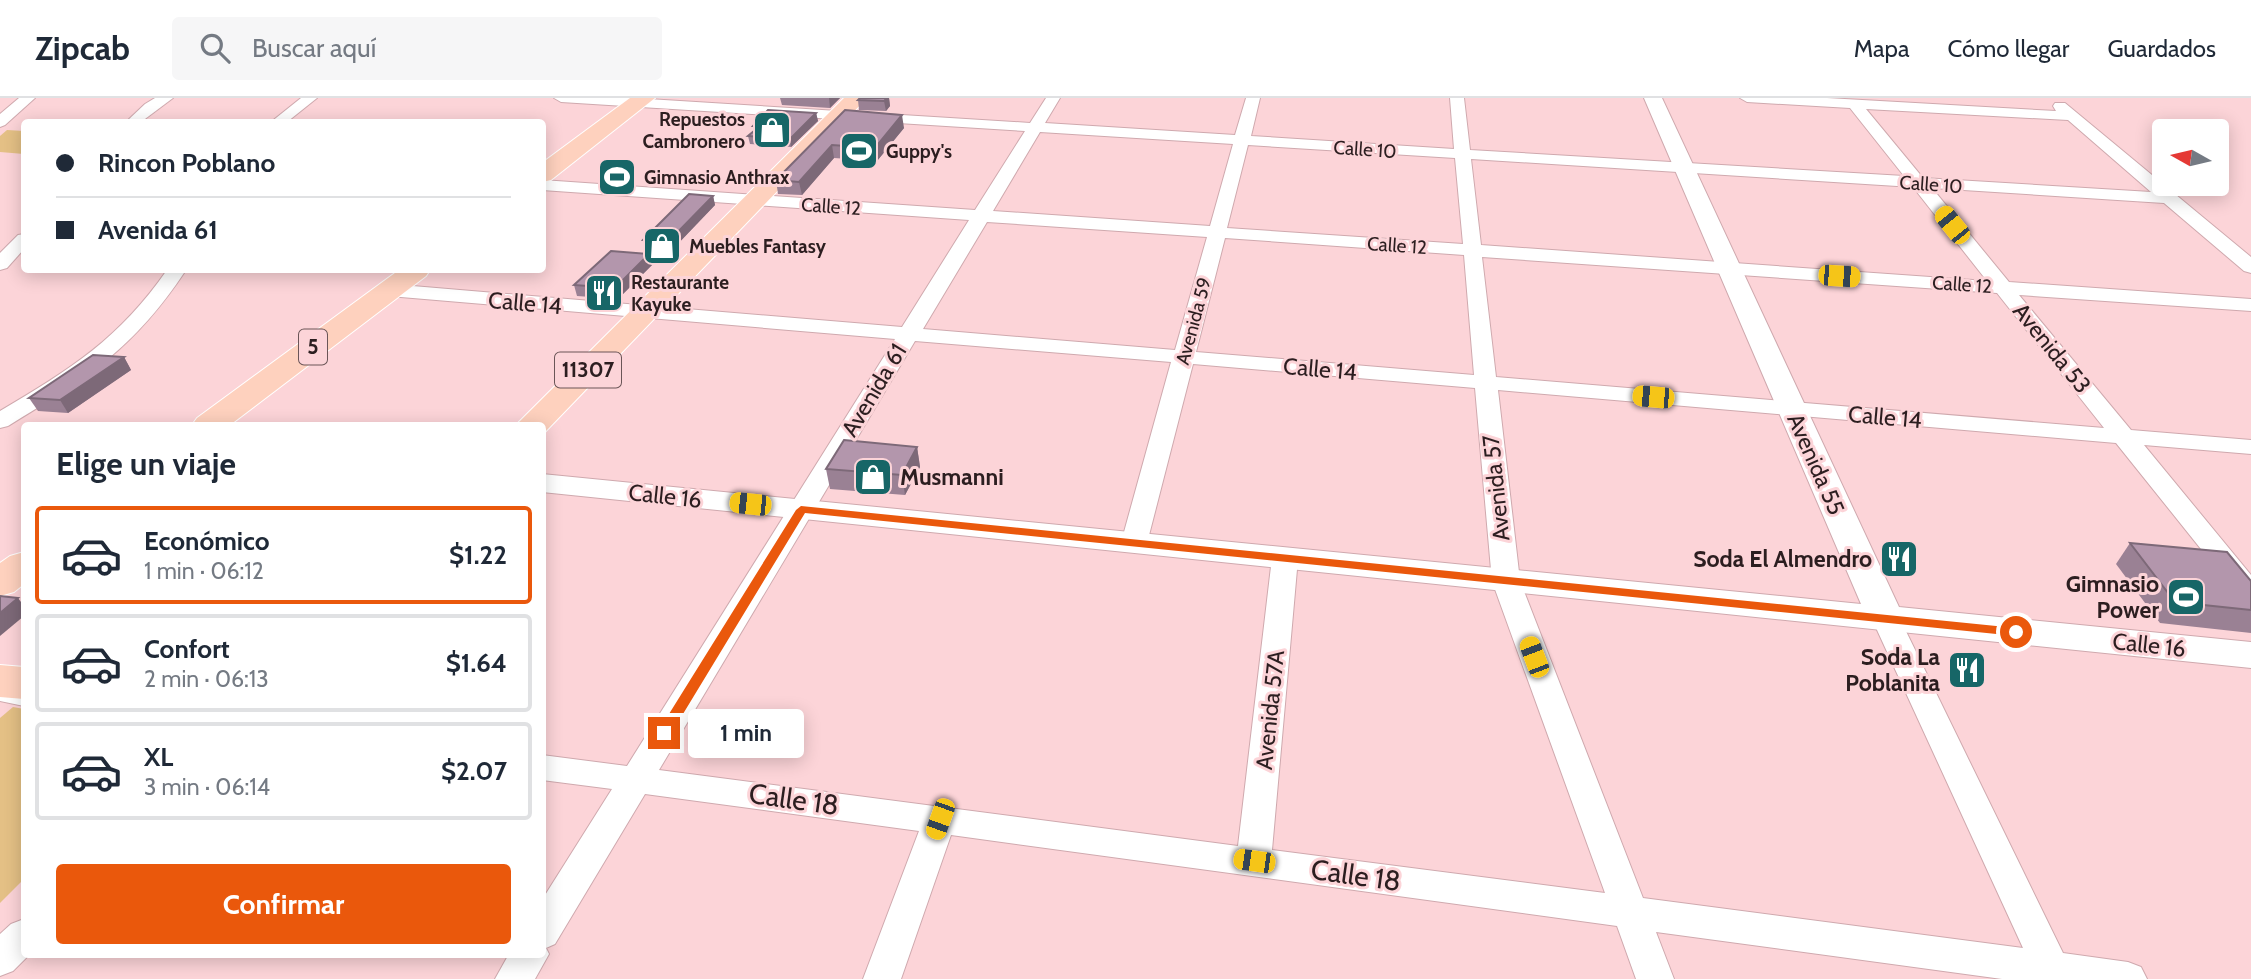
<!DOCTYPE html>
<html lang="es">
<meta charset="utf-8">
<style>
:root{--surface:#fff;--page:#f6f6f7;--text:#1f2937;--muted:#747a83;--line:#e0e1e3;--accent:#ea580c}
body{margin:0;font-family:Cabin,sans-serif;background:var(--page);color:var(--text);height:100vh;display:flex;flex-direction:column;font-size:26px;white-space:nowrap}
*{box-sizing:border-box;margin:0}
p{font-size:23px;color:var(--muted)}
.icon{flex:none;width:38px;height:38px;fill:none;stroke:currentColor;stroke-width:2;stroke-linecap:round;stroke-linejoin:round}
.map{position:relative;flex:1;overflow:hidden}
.details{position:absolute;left:21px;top:324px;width:525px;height:536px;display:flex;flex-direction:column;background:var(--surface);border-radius:7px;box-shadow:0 4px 18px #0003}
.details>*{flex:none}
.top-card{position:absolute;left:21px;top:21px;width:525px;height:154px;border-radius:7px;box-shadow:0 4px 18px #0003;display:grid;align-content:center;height:154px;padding:0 35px;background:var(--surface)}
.needle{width:46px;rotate:278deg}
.buttons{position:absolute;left:2152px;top:21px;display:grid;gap:14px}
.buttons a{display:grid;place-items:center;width:77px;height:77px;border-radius:7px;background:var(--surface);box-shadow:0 4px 18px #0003;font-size:35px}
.end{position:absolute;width:32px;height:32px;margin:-16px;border:9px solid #ea580c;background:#fff;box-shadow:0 0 0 4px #fff}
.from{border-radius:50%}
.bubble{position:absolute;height:49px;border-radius:7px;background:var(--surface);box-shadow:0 4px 18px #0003;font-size:23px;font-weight:700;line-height:49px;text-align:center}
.car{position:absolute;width:21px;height:42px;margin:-21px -10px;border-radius:9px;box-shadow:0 0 5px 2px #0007;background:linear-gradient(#f5c518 24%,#345 0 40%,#f5c518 0 76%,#345 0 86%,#f5c518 0)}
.top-card b{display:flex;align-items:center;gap:24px;height:66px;font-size:26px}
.top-card b+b{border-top:2px solid var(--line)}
.top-card i{width:18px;height:18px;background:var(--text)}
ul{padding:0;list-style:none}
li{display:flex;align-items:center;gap:21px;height:98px;margin:0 14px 10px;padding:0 21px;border:4px solid var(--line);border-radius:7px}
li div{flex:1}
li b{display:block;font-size:26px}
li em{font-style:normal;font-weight:700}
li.active{border-color:var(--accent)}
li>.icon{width:63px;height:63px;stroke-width:1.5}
h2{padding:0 35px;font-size:32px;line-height:84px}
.button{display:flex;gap:14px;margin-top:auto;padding:14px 35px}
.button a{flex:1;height:80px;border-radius:7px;background:var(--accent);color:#fff;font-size:28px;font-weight:700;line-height:80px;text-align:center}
header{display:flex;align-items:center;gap:42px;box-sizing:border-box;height:98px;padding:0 35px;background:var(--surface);border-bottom:2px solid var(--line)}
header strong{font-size:33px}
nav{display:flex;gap:38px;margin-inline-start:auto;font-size:24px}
.search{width:490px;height:63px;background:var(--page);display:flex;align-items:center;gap:18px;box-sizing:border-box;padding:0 24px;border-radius:7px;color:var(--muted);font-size:26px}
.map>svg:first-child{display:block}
.green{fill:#e4c085}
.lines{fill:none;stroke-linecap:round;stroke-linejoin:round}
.minor-casing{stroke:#cfa9ae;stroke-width:2}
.tertiary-casing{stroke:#cfa9ae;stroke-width:2}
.primary-casing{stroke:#fff;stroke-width:2}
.minor{fill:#fff;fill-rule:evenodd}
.tertiary{fill:#fff;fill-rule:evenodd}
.primary{fill:#fed1be;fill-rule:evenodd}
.wall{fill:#9a8194}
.shaded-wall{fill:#7d6978}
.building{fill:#b396ac;stroke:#7d6978;stroke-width:2}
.route{fill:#ea580c}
.labels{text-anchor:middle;stroke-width:6;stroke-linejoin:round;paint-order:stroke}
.far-poi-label{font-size:19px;font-weight:bold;fill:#2c1e20;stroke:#fcd4d8;text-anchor:start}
.far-street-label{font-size:19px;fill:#2c1e20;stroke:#fcd4d8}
.shield{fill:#fcd4d8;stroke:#6a5557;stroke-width:2}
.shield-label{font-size:21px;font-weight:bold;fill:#2c1e20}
.street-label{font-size:23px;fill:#2c1e20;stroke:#fcd4d8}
.poi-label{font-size:23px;font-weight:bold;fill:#2c1e20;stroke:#fcd4d8;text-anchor:end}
.near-street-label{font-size:28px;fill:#2c1e20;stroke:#fcd4d8}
</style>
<header>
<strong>Zipcab</strong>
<div class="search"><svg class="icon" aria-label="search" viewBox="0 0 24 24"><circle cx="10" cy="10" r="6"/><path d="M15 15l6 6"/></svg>Buscar aquí</div>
<nav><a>Mapa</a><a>Cómo llegar</a><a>Guardados</a></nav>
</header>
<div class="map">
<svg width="2251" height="881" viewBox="0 0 2251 881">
<rect width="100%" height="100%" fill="#fcd4d8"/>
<g class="green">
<path d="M 7,32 L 24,33 L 24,56 L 0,54 L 0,38 Z"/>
<path d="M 13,609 L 24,611 L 24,781 L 0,805 L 0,620 Z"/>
</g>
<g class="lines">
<defs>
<g id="minor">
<path d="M 19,0 L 35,0 L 5,27 L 0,29 L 0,16 Z"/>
<path d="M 155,0 L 173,0 L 141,24 L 126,24 L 145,6 Z"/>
<path d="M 301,0 L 317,0 L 287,24 L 271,24 Z"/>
<path d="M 554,0 L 632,0 L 1030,25 L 1046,0 L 1060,0 L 1045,25 L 1235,37 L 1246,0 L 1260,0 L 1251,38 L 1454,51 L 1450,0 L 1464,0 L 1470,52 L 1904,78 L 1850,10 L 1747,4 L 1740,0 L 1827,0 L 2056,13 L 2053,8 L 2055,5 L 2065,5 L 2251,159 L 2251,175 L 2244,173 L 2164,105 L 1932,90 L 2009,184 L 2251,201 L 2251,213 L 2019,197 L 2131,332 L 2251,342 L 2251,356 L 2144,347 L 2251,477 L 2251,504 L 2241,501 L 2116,345 L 1498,292 L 1520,483 L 1643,800 L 2023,850 L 1872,521 L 1876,514 L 1886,511 L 1896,514 L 1900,521 L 2063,855 L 2128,864 L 2141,869 L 2147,881 L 2002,881 L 1656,834 L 1674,881 L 1636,881 L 1617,828 L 951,737 L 901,881 L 863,881 L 919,733 L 645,696 L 555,846 L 546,850 L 549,856 L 535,881 L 495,881 L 509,856 L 542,856 L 542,802 L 612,691 L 542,682 L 542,657 L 627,668 L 895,241 L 389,198 L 379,192 L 389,186 L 902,229 L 969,122 L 542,92 L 542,82 L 975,112 L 1025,33 L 561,4 ZM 1866,11 L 2068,22 L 2151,94 L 1923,80 ZM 1040,34 L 1233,46 L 1210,128 L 993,113 ZM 1248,47 L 1455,60 L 1463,146 L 1227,130 ZM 1471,61 L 1913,89 L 1987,183 L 1481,147 ZM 987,124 L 1207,139 L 1175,252 L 923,231 ZM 1225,140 L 1464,157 L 1474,277 L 1196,254 ZM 1482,159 L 1997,195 L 2104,330 L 1496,279 ZM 915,243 L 1171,264 L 1121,445 L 1125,451 L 1134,453 L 1143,451 L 1147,445 L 1193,266 L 1475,290 L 1492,483 L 1605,795 L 1272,752 L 1298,460 L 1294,454 L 1285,451 L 1276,454 L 1272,460 L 1238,748 L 659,672 Z"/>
<path d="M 24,136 L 24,151 L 7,170 L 0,172 L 0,155 L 18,137 Z"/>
<path d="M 167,172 L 186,172 C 133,252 88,279 8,328 L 0,330 L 0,313 C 71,271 119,241 167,172 Z"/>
<path d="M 0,581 L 24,586 L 24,608 L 0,603 Z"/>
<path d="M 24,821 L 24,856 L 30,856 L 13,873 L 0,878 L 0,836 L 11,826 Z"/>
</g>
<path id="tertiary" d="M 1644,0 L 1662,0 L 1899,509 L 2251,544 L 2251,570 L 542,394 L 542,376 L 1861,506 Z"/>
<g id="primary">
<path d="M 630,0 L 655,0 L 551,82 L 542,84 L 542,65 Z"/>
<path d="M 844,0 L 867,0 L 545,334 L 542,335 L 542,327 L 516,327 Z"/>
<path d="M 399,172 L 430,172 L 426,178 L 230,327 L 192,327 L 197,320 Z"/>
<path d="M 24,454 L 24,486 L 14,494 L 0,498 L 0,465 L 10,458 Z"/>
<path d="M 0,567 L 24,569 L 24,601 L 0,599 Z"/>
</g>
</defs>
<use href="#minor" class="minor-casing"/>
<use href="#tertiary" class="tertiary-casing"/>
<use href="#primary" class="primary-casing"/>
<use href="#minor" class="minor"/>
<use href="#tertiary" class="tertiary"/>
<use href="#primary" class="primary"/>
</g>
<g class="wall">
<path d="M 780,0 L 840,0 L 830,10 L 782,7 Z"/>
<path d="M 889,0 L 890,8 L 886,13 L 859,12 L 858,2 Z"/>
<path d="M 845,12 L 904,30 L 877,63 L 834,60 L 802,97 L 778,96 L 776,82 Z"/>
<path d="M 816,15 L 818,23 L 791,49 L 750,46 L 748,38 L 754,33 L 753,28 Z"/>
<path d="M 713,98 L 715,107 L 671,153 L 645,152 L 643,142 Z"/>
<path d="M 649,156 L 652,167 L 618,201 L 577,198 L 574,187 Z"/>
<path d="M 124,259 L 131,272 L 68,315 L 38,313 L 29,300 Z"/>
<path d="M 917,349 L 920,369 L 905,397 L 830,391 L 826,371 Z"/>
<path d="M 2130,445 L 2251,483 L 2251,535 L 2160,525 L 2116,466 Z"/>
</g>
<g class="shaded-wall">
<path d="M 829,0 L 840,0 L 830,10 Z"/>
<path d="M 887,0 L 889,0 L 890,8 L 886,13 L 884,3 Z"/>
<path d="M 816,15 L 818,23 L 791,49 L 790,41 Z"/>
<path d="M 902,17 L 904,30 L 877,63 L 875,50 Z"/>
<path d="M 832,47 L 834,60 L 802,97 L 799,84 Z"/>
<path d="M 713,98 L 715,107 L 671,153 L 668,144 Z"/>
<path d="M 649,156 L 652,167 L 618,201 L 615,190 Z"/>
<path d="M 124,259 L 131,272 L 68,315 L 60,302 Z"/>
<path d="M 917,349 L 920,369 L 905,397 L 902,377 Z"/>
<path d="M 18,500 L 24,508 L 24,518 L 0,538 L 0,515 Z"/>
</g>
<g class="building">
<path d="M 860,0 L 887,0 L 884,3 L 858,2 Z"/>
<path d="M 768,12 L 816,15 L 790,41 L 748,38 L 760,28 L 753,28 Z"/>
<path d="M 845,12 L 902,17 L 875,50 L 832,47 L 799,84 L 776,82 Z"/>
<path d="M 689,96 L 713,98 L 668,144 L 643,142 Z"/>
<path d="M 611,153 L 649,156 L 615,190 L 574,187 Z"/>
<path d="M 93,257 L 124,259 L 60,302 L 29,300 Z"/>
<path d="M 844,342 L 917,349 L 902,377 L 826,371 Z"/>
<path d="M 2130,445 L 2227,454 L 2251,483 L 2251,512 L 2175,504 Z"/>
<path d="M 0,498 L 18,500 L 0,515 Z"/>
</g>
<path class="route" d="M 801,408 L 2016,530 L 2023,534 L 2016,538 L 805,415 L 669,639 L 659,639 L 659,632 L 796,412 Z"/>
<defs>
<symbol id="shop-square" viewBox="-11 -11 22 22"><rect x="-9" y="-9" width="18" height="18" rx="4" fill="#176667" stroke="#fcd4d8"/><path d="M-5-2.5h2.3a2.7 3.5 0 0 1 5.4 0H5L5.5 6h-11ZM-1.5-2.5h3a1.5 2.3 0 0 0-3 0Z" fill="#fff"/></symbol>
<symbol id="stadium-square" viewBox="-11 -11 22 22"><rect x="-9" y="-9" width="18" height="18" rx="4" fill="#176667" stroke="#fcd4d8"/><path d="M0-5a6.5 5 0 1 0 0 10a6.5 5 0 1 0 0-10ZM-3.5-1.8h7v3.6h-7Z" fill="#fff"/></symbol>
<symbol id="restaurant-square" viewBox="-11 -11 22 22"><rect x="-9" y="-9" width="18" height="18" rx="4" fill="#176667" stroke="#fcd4d8"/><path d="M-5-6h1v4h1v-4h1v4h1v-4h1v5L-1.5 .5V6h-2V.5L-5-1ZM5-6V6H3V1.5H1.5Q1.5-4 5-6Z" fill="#fff"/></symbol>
</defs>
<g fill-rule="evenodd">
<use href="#shop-square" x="750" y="10" width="44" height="44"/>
<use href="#stadium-square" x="837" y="31" width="44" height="44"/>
<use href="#stadium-square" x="595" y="57" width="44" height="44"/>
<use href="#shop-square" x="640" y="126" width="44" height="44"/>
<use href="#restaurant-square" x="582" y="173" width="44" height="44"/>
<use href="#shop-square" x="851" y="357" width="44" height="44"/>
<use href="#restaurant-square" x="1877" y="439" width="44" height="44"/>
<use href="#stadium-square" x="2164" y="477" width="44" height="44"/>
<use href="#restaurant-square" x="1945" y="550" width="44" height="44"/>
</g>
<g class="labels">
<g class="far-poi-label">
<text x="745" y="28" text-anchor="end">Repuestos<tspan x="745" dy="22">Cambronero</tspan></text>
<text x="886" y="60">Guppy's</text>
<text x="644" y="86">Gimnasio Anthrax</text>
<text x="689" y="155">Muebles Fantasy</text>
<text x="631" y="191">Restaurante<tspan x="631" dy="22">Kayuke</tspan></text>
</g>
<g class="far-street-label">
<text transform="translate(1365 51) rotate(4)" y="7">Calle 10</text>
<text transform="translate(1931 86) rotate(4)" y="7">Calle 10</text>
<text transform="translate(831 108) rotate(4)" y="7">Calle 12</text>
<text transform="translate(1397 147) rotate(4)" y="7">Calle 12</text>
<text transform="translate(1962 186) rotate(4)" y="7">Calle 12</text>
<text transform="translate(1193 223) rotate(-75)" y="7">Avenida 59</text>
</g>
<g class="shield">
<rect x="299" y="231.5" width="28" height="35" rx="5"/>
<rect x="555" y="254.5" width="66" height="35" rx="5"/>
</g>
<g class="shield-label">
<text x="313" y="256">5</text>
<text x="588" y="279">11307</text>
</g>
<g class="street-label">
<text transform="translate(525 205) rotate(5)" y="8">Calle 14</text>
<text transform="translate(2052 250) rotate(51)" y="8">Avenida 53</text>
<text transform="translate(1320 271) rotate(5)" y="8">Calle 14</text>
<text transform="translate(874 292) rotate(-59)" y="8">Avenida 61</text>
<text transform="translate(1885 319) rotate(5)" y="8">Calle 14</text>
<text transform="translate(1816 366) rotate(66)" y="8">Avenida 55</text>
<text transform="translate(1496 390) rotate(-96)" y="8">Avenida 57</text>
<text transform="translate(665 398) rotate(6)" y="8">Calle 16</text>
<text transform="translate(2149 547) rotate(6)" y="8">Calle 16</text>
<text transform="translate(1270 612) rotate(-84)" y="8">Avenida 57A</text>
</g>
<g class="poi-label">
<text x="900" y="387" text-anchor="start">Musmanni</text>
<text x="1872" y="469">Soda El Almendro</text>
<text x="2159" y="494">Gimnasio<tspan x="2159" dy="26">Power</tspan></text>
<text x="1940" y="567">Soda La<tspan x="1940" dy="26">Poblanita</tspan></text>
</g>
<g class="near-street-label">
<text transform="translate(794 701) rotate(8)" y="10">Calle 18</text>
<text transform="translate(1356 777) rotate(8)" y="10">Calle 18</text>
</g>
</g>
</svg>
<div class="buttons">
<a><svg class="needle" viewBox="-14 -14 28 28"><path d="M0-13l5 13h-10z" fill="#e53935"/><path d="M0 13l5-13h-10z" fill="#747a83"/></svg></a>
</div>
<i class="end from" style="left:2016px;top:534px"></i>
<i class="end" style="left:664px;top:635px"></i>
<div class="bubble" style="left:688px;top:611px;width:116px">1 min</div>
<i class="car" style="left:1952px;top:127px;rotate:321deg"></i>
<i class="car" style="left:1839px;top:178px;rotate:94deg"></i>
<i class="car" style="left:1653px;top:299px;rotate:275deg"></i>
<i class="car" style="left:750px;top:406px;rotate:276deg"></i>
<i class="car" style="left:1534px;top:559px;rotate:339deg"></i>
<i class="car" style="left:940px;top:721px;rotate:200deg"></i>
<i class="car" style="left:1254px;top:763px;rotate:278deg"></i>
<div class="top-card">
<b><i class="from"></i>Rincon Poblano</b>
<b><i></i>Avenida 61</b>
</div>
<section class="details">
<h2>Elige un viaje</h2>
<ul>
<li class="active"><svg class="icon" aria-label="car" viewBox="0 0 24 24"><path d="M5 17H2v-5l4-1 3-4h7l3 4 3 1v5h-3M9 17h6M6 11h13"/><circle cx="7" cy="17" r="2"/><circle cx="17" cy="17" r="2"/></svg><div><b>Económico</b><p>1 min · 06:12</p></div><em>$1.22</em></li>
<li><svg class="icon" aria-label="car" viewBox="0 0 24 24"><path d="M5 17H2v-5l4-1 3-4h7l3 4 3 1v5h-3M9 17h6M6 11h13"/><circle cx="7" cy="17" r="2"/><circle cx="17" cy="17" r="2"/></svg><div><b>Confort</b><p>2 min · 06:13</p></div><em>$1.64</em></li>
<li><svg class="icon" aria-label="car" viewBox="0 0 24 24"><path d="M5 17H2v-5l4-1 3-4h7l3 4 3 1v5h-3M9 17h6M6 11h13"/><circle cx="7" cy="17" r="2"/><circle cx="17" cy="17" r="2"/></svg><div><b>XL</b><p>3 min · 06:14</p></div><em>$2.07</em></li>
</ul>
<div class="button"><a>Confirmar</a></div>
</section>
</div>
